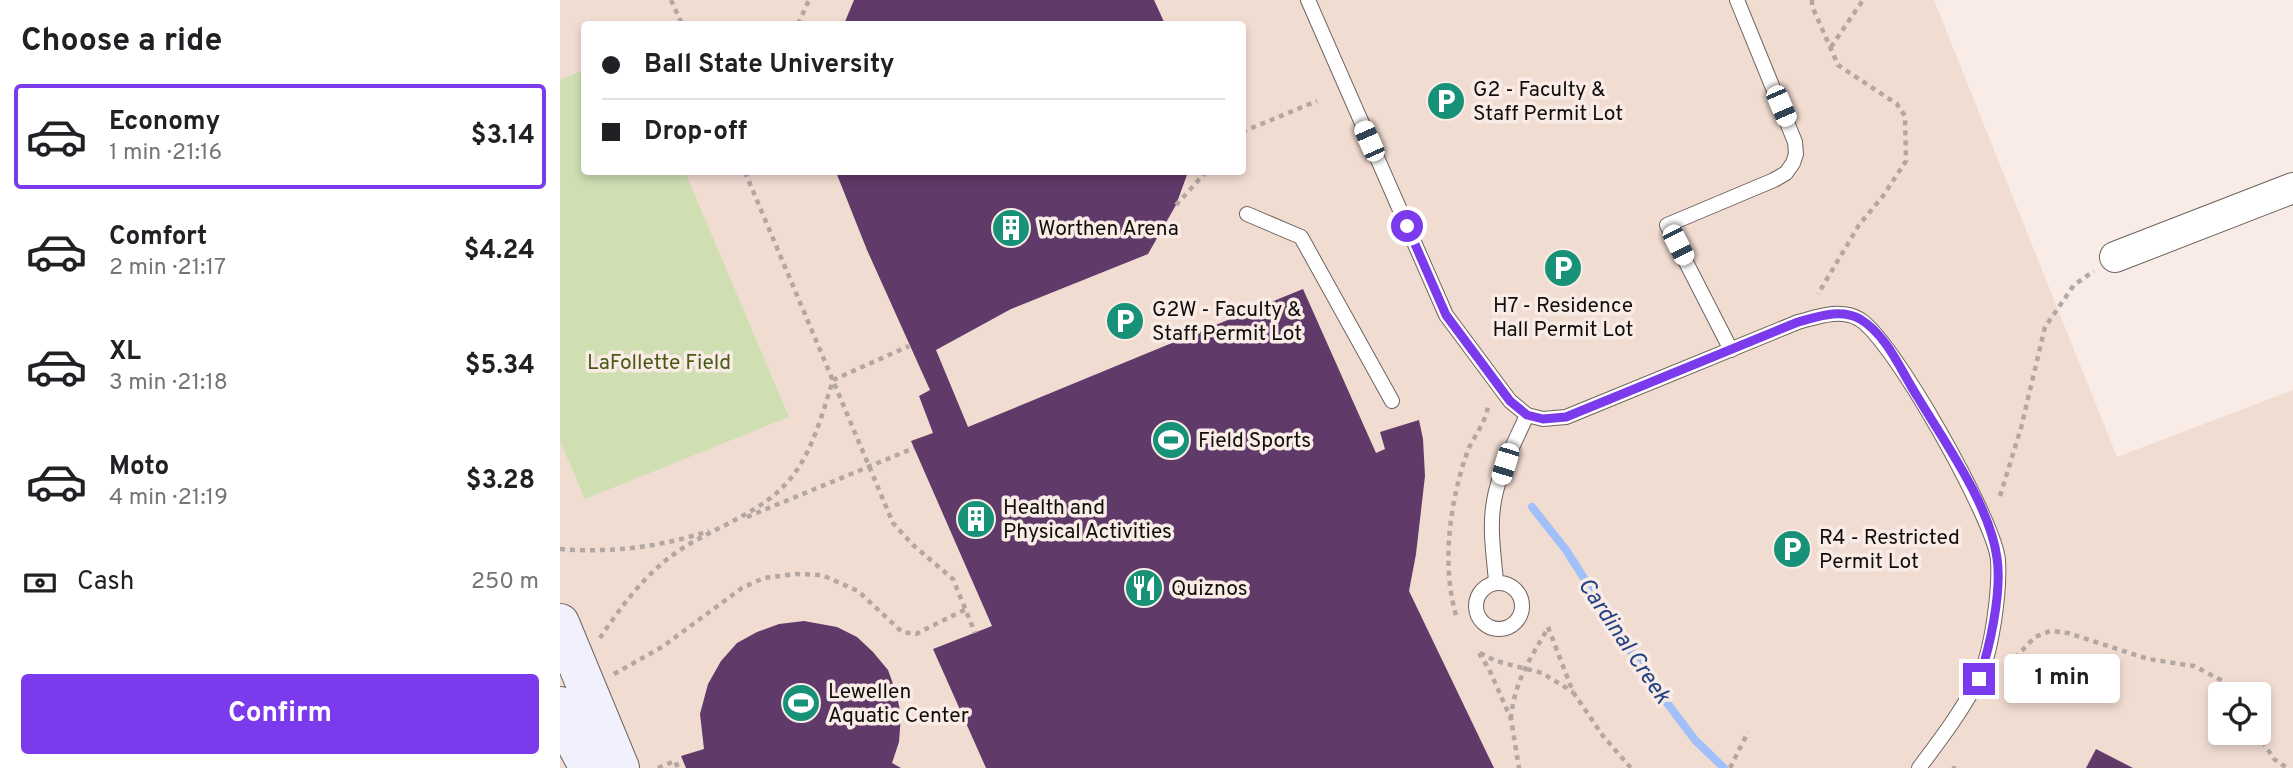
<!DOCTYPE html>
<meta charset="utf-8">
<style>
:root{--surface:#fff;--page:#f6f6f6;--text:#202124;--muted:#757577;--line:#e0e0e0;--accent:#7c3aed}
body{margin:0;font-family:Overpass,sans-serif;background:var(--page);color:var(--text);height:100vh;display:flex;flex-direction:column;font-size:26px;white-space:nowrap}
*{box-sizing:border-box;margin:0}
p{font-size:23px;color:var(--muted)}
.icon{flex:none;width:38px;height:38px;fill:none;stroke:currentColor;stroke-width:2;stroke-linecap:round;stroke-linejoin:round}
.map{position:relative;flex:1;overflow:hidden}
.drawer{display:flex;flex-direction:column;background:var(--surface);width:560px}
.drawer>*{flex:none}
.banner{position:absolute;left:21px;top:21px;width:665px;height:154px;border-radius:7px;box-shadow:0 4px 10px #0003;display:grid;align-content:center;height:154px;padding:0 21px;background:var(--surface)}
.buttons{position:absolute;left:1648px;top:682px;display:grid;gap:14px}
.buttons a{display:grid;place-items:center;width:63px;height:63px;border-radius:7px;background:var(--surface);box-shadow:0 4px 10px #0003;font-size:35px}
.end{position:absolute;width:32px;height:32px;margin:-16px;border:9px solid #7c3aed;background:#fff;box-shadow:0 0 0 4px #fff}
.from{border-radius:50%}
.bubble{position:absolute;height:49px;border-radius:7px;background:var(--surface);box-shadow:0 4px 10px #0003;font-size:23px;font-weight:700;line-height:49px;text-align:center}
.car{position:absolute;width:21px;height:42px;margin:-21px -10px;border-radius:9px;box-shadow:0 0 5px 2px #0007;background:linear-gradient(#fff 24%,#345 0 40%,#fff 0 76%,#345 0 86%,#fff 0)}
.banner b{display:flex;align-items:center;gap:24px;height:66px;font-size:26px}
.banner b+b{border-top:2px solid var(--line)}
.banner i{width:18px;height:18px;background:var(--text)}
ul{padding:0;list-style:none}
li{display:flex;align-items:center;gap:21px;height:105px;margin:0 14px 10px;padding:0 7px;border:4px solid transparent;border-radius:7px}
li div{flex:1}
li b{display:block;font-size:26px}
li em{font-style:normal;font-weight:700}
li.selected{border-color:var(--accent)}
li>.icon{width:63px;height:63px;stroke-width:1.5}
h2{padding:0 21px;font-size:32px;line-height:84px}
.pay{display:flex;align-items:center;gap:18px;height:77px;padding:0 21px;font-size:26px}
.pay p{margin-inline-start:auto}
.action{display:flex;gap:14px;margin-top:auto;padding:14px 21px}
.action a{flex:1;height:80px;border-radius:7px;background:var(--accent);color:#fff;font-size:28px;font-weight:700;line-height:80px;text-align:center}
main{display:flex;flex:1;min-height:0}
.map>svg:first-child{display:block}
.built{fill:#f1dcd2;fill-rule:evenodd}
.green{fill:#cfdfb2}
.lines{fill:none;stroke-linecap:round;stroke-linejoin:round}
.stream{stroke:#a1bff8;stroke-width:8}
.building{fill:#603a69}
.lane-casing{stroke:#6f635d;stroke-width:16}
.street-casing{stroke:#6f635d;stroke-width:32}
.secondary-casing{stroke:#6f635d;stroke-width:40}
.path{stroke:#b2a7a2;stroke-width:4.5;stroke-dasharray:5 5;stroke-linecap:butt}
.lane{stroke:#fff;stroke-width:14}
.street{stroke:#fff;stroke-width:30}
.secondary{stroke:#f0f1fd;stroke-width:38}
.route{stroke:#7c3aed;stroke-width:9}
.labels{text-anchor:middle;stroke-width:7;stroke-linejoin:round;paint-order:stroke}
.poi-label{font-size:21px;fill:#110d0b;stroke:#f9ebe5;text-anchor:start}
.park-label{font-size:21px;fill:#485a16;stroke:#f9ebe5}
.water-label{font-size:23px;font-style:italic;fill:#234385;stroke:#f9ebe5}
</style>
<main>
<section class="drawer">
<h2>Choose a ride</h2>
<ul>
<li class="selected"><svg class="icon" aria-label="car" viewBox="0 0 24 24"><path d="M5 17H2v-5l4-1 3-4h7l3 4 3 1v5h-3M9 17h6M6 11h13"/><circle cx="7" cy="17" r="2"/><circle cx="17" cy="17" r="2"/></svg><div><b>Economy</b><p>1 min · 21:16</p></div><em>$3.14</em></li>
<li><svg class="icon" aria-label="car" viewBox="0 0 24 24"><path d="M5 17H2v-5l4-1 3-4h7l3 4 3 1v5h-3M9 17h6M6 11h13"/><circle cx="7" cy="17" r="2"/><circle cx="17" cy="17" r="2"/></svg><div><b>Comfort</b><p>2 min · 21:17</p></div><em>$4.24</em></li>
<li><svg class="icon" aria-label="car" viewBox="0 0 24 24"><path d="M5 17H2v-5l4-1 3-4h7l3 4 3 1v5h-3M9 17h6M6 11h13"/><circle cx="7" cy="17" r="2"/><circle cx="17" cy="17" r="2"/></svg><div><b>XL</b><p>3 min · 21:18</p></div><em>$5.34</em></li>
<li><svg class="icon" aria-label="car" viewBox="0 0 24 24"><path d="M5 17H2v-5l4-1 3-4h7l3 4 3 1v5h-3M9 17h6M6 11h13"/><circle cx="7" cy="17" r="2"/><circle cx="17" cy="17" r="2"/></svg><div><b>Moto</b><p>4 min · 21:19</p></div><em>$3.28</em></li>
</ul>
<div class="pay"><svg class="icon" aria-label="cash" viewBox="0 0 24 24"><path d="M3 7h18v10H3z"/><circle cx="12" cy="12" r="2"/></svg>Cash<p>250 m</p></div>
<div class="action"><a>Confirm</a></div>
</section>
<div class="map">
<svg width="1733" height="768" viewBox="0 0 1733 768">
<rect width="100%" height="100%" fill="#f9ebe5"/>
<path class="built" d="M 0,0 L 1374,0 L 1557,457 L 1733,390 L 1733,768 L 0,768 ZM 24,24 L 682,24 L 682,172 L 24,172 ZM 1661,695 L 1699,695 L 1699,733 L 1661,733 Z"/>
<path class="green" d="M 24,70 L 24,172 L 125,172 L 229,417 L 25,499 L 0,441 L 0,80 Z"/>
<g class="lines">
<path class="stream" d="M 972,507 L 1006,550 L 1086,675 L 1135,740 L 1164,768"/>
</g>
<g class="building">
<path d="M 294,0 L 594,0 L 605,24 L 284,24 Z"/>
<path d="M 276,172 L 628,172 L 616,205 L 588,254 L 451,309 L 376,350 L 408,427 L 743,289 L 816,453 L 825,449 L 820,432 L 859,420 L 863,439 L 865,476 L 856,554 L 849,591 L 934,768 L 426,768 L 373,649 L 432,626 L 351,441 L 373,433 L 359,396 L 370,390 L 307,250 Z"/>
<path d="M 244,621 L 277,627 L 297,637 L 313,652 L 328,670 L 336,692 L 341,715 L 339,742 L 332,763 L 341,768 L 126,768 L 121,756 L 144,749 L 140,714 L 148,684 L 161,661 L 177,643 L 197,632 L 219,624 Z"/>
<path d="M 1536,749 L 1573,768 L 1526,768 Z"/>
</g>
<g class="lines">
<defs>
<g id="lane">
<path d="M 748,0 L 886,315 L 950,401 L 967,415 L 983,419 L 1006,417 L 1238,322 C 1257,317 1280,308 1299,319 C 1332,337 1435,521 1438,560 C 1440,590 1432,653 1418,680 C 1402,711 1380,740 1359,768"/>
<path d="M 687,214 L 741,237 L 832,401"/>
<path d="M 1171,350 L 1107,225 L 1214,180 L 1226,173 L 1233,163 L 1236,154 L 1235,142 L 1177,0"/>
<path d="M 936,582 C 934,556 929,528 934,501 C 939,471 955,442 967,415"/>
<circle cx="939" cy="606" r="23"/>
</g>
<path id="street" d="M 1555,257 L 1733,188"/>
<g id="secondary">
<path d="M 0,623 L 60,768"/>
<path d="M 0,706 L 16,744 L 29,768"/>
</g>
</defs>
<use href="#lane" class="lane-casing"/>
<use href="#street" class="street-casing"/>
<use href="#secondary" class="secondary-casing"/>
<g class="path">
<path d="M 111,0 L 122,24"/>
<path d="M 1252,0 L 1252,6 L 1278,65 L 1337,104 L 1345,116 L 1346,161 L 1323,196 L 1299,225 L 1258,294"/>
<path d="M 238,24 L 249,0"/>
<path d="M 1271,47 L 1303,0"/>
<path d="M 682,132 L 757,101"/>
<path d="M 185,172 L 333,523 L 353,545 L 393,579 L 415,633"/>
<path d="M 616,205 L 646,172"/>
<path d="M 1440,496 L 1461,428 L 1485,327 L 1514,285 L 1534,271"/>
<path d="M 187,517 L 354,448"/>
<path d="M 0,549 C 52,553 100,547 149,531"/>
<path d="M 896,615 C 881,564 890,500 908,450 C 914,436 926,422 928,406"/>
<path d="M 988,627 L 1013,692 L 1043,736 L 1071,768"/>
<path d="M 40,638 C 62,605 89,569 123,548 C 161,524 207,511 234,474 C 254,447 263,411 273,380 L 349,346"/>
<path d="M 919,653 L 929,669 L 951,719 L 959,768"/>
<path d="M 920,653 L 936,661 L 982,673 L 1013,692"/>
<path d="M 1455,658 L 1475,637 L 1490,631 L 1508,633 L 1588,659 L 1634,666 L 1663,681 L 1678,695"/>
<path d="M 54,674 L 102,647 L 182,588 L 204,578 L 236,574 L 262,575 L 298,591 L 342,632 L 356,634 L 406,609"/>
<path d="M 951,719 C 954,682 970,659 988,628"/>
<path d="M 1697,733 L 1714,759 L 1727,768"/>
<path d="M 1394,766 L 1394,768"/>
<path d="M 98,768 L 115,761 L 118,768"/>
<path d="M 1170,768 L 1188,732"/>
</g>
<use href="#lane" class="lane"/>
<use href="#street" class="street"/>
<use href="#secondary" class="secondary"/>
</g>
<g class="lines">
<path class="route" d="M 847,226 L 886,315 L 950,401 L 967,415 L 983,419 L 1006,417 L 1238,322 C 1257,317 1280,308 1300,319 C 1327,335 1341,371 1357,396 C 1384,441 1430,505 1437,558 C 1442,592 1430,647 1419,679"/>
</g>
<defs>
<symbol id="parking-disc" viewBox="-11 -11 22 22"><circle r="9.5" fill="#179278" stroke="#f9ebe5"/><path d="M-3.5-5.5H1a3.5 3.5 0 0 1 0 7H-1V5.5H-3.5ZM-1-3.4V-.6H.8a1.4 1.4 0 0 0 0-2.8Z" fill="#fff"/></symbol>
<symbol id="building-disc" viewBox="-11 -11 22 22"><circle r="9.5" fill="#179278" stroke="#f9ebe5"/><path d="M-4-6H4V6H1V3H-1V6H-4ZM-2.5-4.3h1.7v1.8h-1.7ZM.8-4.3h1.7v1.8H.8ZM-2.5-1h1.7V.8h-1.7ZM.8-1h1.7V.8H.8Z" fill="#fff"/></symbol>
<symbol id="stadium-disc" viewBox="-11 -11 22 22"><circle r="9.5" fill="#179278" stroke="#f9ebe5"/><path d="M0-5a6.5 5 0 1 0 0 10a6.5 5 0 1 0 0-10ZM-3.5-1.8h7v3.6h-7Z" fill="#fff"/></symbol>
<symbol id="restaurant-disc" viewBox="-11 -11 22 22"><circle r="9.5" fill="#179278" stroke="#f9ebe5"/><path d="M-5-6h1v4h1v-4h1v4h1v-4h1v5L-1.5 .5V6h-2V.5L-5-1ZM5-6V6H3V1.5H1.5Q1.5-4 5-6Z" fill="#fff"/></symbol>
</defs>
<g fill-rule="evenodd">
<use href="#parking-disc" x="864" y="79" width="44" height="44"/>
<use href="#building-disc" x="429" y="206" width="44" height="44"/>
<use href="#parking-disc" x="981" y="246" width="44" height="44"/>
<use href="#parking-disc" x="543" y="299" width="44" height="44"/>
<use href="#stadium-disc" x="589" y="418" width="44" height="44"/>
<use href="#building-disc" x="394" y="497" width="44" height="44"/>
<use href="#parking-disc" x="1210" y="527" width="44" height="44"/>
<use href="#restaurant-disc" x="562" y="566" width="44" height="44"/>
<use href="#stadium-disc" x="219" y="681" width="44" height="44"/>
</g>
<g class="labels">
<g class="poi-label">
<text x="913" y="96">G2 - Faculty &amp;<tspan x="913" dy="24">Staff Permit Lot</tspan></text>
<text x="478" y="235">Worthen Arena</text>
<text x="1003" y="312" text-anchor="middle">H7 - Residence<tspan x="1003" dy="24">Hall Permit Lot</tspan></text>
<text x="592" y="316">G2W - Faculty &amp;<tspan x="592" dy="24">Staff Permit Lot</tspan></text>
<text x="638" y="447">Field Sports</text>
<text x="443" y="514">Health and<tspan x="443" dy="24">Physical Activities</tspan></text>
<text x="1259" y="544">R4 - Restricted<tspan x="1259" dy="24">Permit Lot</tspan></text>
<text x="611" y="595">Quiznos</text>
<text x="268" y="698">Lewellen<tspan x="268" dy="24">Aquatic Center</tspan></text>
</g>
<g class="park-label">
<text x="99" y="369">LaFollette Field</text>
</g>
<g class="water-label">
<text transform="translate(1065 640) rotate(56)" y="8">Cardinal Creek</text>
</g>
</g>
</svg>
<div class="buttons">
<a><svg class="icon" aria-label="locate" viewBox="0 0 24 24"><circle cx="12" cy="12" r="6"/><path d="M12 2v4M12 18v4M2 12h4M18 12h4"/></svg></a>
</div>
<i class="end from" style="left:847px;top:226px"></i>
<i class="end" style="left:1419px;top:679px"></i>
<div class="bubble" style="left:1444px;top:654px;width:116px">1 min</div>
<i class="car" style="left:1221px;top:106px;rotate:157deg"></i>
<i class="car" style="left:809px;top:141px;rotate:336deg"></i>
<i class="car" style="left:1118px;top:245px;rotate:153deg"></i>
<i class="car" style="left:945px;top:464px;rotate:197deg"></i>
<div class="banner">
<b><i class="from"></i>Ball State University</b>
<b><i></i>Drop-off</b>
</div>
</div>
</main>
